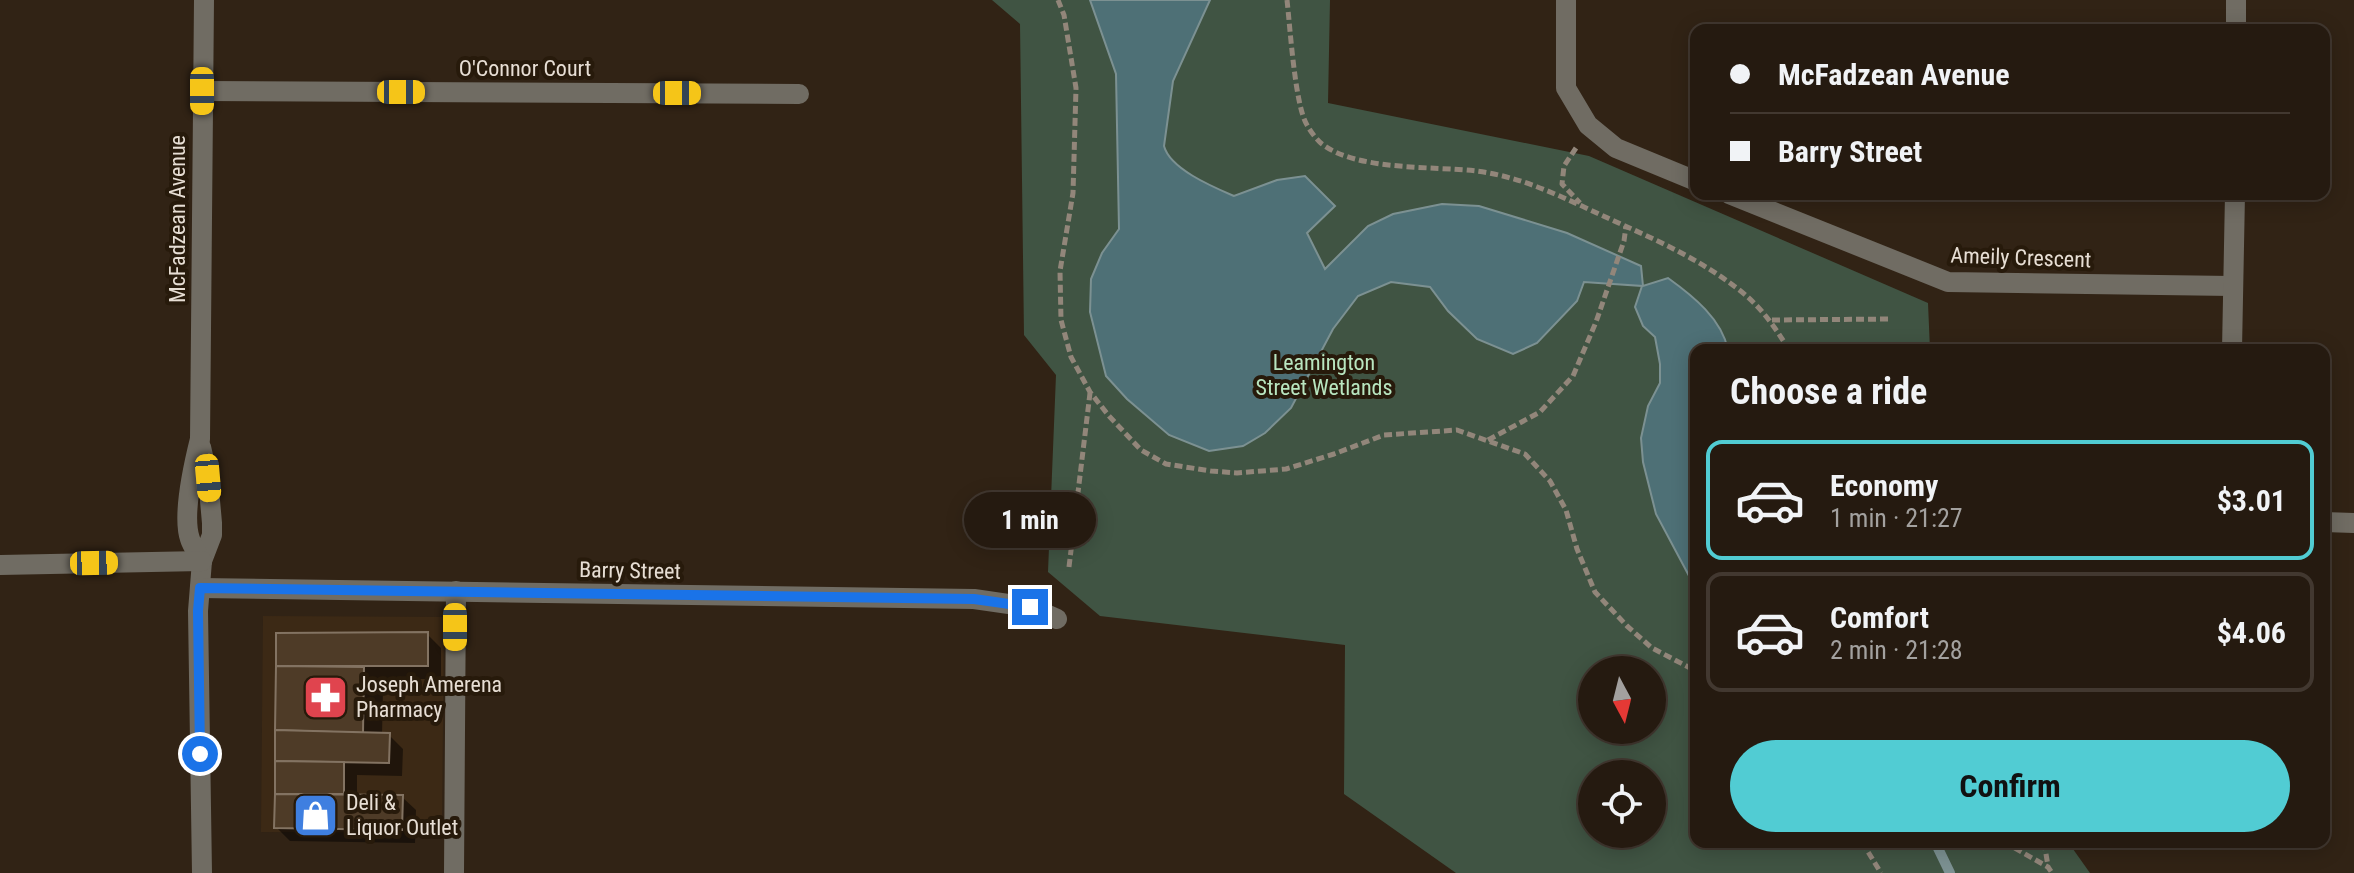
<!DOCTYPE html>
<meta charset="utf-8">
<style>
:root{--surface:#251a10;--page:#2d2319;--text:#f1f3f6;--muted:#a3a19f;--line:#423830;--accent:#51ccd3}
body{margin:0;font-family:"Roboto Condensed",sans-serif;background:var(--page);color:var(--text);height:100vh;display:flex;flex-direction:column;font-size:30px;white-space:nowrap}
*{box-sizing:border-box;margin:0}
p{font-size:26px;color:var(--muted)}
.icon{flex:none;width:44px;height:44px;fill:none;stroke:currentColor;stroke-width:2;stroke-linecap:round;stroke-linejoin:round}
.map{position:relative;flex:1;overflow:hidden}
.details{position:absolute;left:1690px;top:344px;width:640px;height:504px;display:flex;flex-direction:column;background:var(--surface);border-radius:16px;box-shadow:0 4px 20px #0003,0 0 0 2px var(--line)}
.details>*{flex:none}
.hud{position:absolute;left:1690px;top:24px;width:640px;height:176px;border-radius:16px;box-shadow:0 4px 20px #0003,0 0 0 2px var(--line);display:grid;align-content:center;height:176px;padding:0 40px;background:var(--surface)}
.needle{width:52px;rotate:173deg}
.buttons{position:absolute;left:1578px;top:656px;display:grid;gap:16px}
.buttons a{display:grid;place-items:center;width:88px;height:88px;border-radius:50%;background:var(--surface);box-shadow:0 4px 20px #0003,0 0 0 2px var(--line);font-size:40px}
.end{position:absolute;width:36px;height:36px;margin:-18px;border:10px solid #1a73e8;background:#fff;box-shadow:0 0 0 4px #fff}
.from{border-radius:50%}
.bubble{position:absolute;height:56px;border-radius:28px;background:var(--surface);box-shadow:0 4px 20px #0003,0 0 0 2px var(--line);font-size:26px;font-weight:700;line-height:56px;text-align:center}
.car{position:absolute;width:24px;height:48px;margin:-24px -12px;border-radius:10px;box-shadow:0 0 6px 2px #0007;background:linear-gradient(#f5c518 24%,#345 0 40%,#f5c518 0 76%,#345 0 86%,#f5c518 0)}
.hud b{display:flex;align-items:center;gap:28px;height:76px;font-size:30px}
.hud b+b{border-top:2px solid var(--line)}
.hud i{width:20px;height:20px;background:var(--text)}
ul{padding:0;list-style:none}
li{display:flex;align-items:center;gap:24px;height:120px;margin:0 16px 12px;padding:0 24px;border:4px solid var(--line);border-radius:16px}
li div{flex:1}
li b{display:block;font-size:30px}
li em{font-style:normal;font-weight:700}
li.on{border-color:var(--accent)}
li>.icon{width:72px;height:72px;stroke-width:1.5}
h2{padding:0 40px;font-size:36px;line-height:96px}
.primary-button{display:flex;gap:16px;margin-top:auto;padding:16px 40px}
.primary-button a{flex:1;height:92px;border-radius:48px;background:var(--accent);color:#111;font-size:32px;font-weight:700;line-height:92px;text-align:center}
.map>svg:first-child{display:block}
.built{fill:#3c2915}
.green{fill:#405443;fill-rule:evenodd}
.water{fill:#4e7076;stroke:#7c9192;stroke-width:2}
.shadow{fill:#0007}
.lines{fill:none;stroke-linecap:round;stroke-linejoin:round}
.stream{stroke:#7c9192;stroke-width:10}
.building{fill:#4e3b27;stroke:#837362;stroke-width:2}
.path{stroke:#92867a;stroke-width:5;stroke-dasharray:8 4;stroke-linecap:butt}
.minor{stroke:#706c63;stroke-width:20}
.route{stroke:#1a73e8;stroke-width:10}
.labels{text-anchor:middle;stroke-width:8;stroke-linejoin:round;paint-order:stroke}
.street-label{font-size:22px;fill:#e7ded4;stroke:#271a0b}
.park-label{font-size:22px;fill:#b9e6c0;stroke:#271a0b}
.poi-label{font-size:22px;fill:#e7ded4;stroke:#271a0b;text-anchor:start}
</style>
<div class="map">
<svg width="2354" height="873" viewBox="0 0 2354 873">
<rect width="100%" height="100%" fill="#312315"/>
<path class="built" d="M 263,616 L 444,617 L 442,833 L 261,832 Z"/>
<path class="green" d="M 992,0 L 1330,0 L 1328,103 L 1589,156 L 1928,303 L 1930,350 L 1696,350 L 1696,842 L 2068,842 L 2090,873 L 1456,873 L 1344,794 L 1345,645 L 1100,616 L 1048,572 L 1056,375 L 1024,335 L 1020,24 ZM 1592,670 L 1652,670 L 1652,730 L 1592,730 ZM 1592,774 L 1652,774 L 1652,834 L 1592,834 Z"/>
<path class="water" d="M 1090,0 L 1210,0 L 1173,81 L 1164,146 C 1170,169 1213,187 1234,196 L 1277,180 L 1305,176 L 1335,206 L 1307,233 L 1325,269 L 1368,226 L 1393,214 L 1442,204 L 1479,206 L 1567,233 L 1641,266 L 1643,286 L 1668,278 C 1693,296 1722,319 1728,350 L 1696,350 L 1696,589 L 1656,514 L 1643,462 L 1641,438 L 1648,406 L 1660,383 L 1660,364 L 1655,337 L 1643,326 L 1635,307 L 1642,286 L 1584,282 L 1577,301 L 1537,343 L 1513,354 L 1477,339 L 1448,311 L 1430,287 L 1391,282 L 1358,296 L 1333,329 L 1291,408 L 1265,433 L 1243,446 L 1209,451 L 1169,435 L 1127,399 L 1106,376 L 1090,312 L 1091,279 L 1102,253 L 1119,229 L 1116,74 Z"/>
<path class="shadow" d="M 427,634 L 441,648 L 441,679 L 373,679 L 383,689 L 382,735 L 389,735 L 403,749 L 402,776 L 357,775 L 357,796 L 402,797 L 416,810 L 415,843 L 290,841 L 276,827 L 278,635 Z"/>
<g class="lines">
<path class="stream" d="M 1935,842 L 1950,873"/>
</g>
<g class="building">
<path d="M 428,632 L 428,666 L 276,666 L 276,633 Z"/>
<path d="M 276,666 L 364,667 L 363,733 L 275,730 Z"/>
<path d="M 275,730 L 390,733 L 389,763 L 275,761 Z"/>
<path d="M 275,761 L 344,762 L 344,794 L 275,794 Z"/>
<path d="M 275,794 L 403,795 L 402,830 L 274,828 Z"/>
</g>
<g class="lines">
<g class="path">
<path d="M 1058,0 L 1064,15 L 1076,88 L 1073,193 L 1060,271 L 1061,320 L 1071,357 L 1090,392 L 1109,416 L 1141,450 L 1166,464 L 1211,471 L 1237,473 L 1286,469 L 1334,454 L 1384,435 L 1457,430 L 1525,454 L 1550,481 L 1566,510 L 1577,549 L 1595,592 L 1627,626 L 1652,648 L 1696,671"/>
<path d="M 1287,0 C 1290,26 1295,106 1307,125 C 1310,131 1317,140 1322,144 C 1357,171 1433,166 1476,171 C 1525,177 1568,200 1612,220 C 1654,239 1697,258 1734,286 C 1758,303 1774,325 1789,350"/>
<path d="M 1576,148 L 1564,166 L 1562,184 L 1580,203"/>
<path d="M 1772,320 L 1891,319"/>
<path d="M 1488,440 L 1540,412 L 1573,376 L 1596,322 L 1624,241 L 1626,226"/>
<path d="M 1069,567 L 1090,393"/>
<path d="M 1862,842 L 1881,873"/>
<path d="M 2004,842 L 2048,867 L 2052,873"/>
<path d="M 2044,842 L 2048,866"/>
</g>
<g class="minor">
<path d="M 1566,0 L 1566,88 L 1588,125 L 1616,148 L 1696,181"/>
<path d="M 2236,30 L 2236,0"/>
<path d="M 202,91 L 799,94"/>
<path d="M 1729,194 L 1948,282 L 2232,286"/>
<path d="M 2232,350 L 2235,194"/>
<path d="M 201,447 L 208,478 L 212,523 L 212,535 L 202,561 L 198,611 L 202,873"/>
<path d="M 2324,522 L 2354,523"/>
<path d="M 202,561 C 198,554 192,546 190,539 C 182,516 194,463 200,439 L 204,0"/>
<path d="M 0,565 L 202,561"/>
<path d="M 200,588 L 974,599 L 1030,607 L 1057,619"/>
<path d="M 454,873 L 456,591"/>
</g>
</g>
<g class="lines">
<path class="route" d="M 200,754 L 198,611 L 200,588 L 974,599 L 1030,607"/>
</g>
<defs>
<symbol id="pharmacy-square" viewBox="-11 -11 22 22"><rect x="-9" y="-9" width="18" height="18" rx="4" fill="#e0444e" stroke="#271a0b"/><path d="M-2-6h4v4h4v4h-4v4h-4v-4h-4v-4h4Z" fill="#fff"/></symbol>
<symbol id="shop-square" viewBox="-11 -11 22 22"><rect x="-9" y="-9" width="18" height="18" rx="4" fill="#3f7fe0" stroke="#271a0b"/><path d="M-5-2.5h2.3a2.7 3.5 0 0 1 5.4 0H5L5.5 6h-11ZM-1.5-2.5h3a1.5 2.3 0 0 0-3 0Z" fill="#fff"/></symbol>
</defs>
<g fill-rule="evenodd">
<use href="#pharmacy-square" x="300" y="672" width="51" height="51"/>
<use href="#shop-square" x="290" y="790" width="51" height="51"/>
</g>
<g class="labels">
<g class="street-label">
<text x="525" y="76">O'Connor Court</text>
<text transform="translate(177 219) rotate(-90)" y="8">McFadzean Avenue</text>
<text transform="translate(2021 257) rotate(2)" y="8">Ameily Crescent</text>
<text transform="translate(630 570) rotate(1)" y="8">Barry Street</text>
</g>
<g class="park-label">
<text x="1324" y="370">Leamington<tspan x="1324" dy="25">Street Wetlands</tspan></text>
</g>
<g class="poi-label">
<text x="356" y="692">Joseph Amerena<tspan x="356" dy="25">Pharmacy</tspan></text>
<text x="346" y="810">Deli &amp;<tspan x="346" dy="25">Liquor Outlet</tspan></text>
</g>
</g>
</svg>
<div class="buttons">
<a><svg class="needle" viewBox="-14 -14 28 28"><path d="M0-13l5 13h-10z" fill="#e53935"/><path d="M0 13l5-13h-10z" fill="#a3a19f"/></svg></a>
<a><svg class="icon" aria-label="locate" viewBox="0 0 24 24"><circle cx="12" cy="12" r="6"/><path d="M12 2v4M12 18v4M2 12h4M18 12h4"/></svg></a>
</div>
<i class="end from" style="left:200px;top:754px"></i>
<i class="end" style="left:1030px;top:607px"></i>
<div class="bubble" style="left:964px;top:492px;width:132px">1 min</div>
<i class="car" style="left:202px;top:91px;rotate:180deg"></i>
<i class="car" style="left:401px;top:92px;rotate:90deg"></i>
<i class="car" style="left:677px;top:93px;rotate:90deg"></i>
<i class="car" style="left:208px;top:478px;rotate:175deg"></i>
<i class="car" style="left:94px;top:563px;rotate:89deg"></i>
<i class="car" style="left:455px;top:627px;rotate:180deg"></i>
<div class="hud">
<b><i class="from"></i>McFadzean Avenue</b>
<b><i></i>Barry Street</b>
</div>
<section class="details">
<h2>Choose a ride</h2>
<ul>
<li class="on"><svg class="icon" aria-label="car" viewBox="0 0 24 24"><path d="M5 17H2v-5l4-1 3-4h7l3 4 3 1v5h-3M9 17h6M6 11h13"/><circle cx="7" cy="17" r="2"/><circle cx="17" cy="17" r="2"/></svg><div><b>Economy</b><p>1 min · 21:27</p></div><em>$3.01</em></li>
<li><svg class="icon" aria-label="car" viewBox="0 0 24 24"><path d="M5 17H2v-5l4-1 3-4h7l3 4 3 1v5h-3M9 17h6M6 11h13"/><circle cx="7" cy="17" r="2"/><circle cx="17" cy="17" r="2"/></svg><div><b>Comfort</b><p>2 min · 21:28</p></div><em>$4.06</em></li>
</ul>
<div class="primary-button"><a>Confirm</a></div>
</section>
</div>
